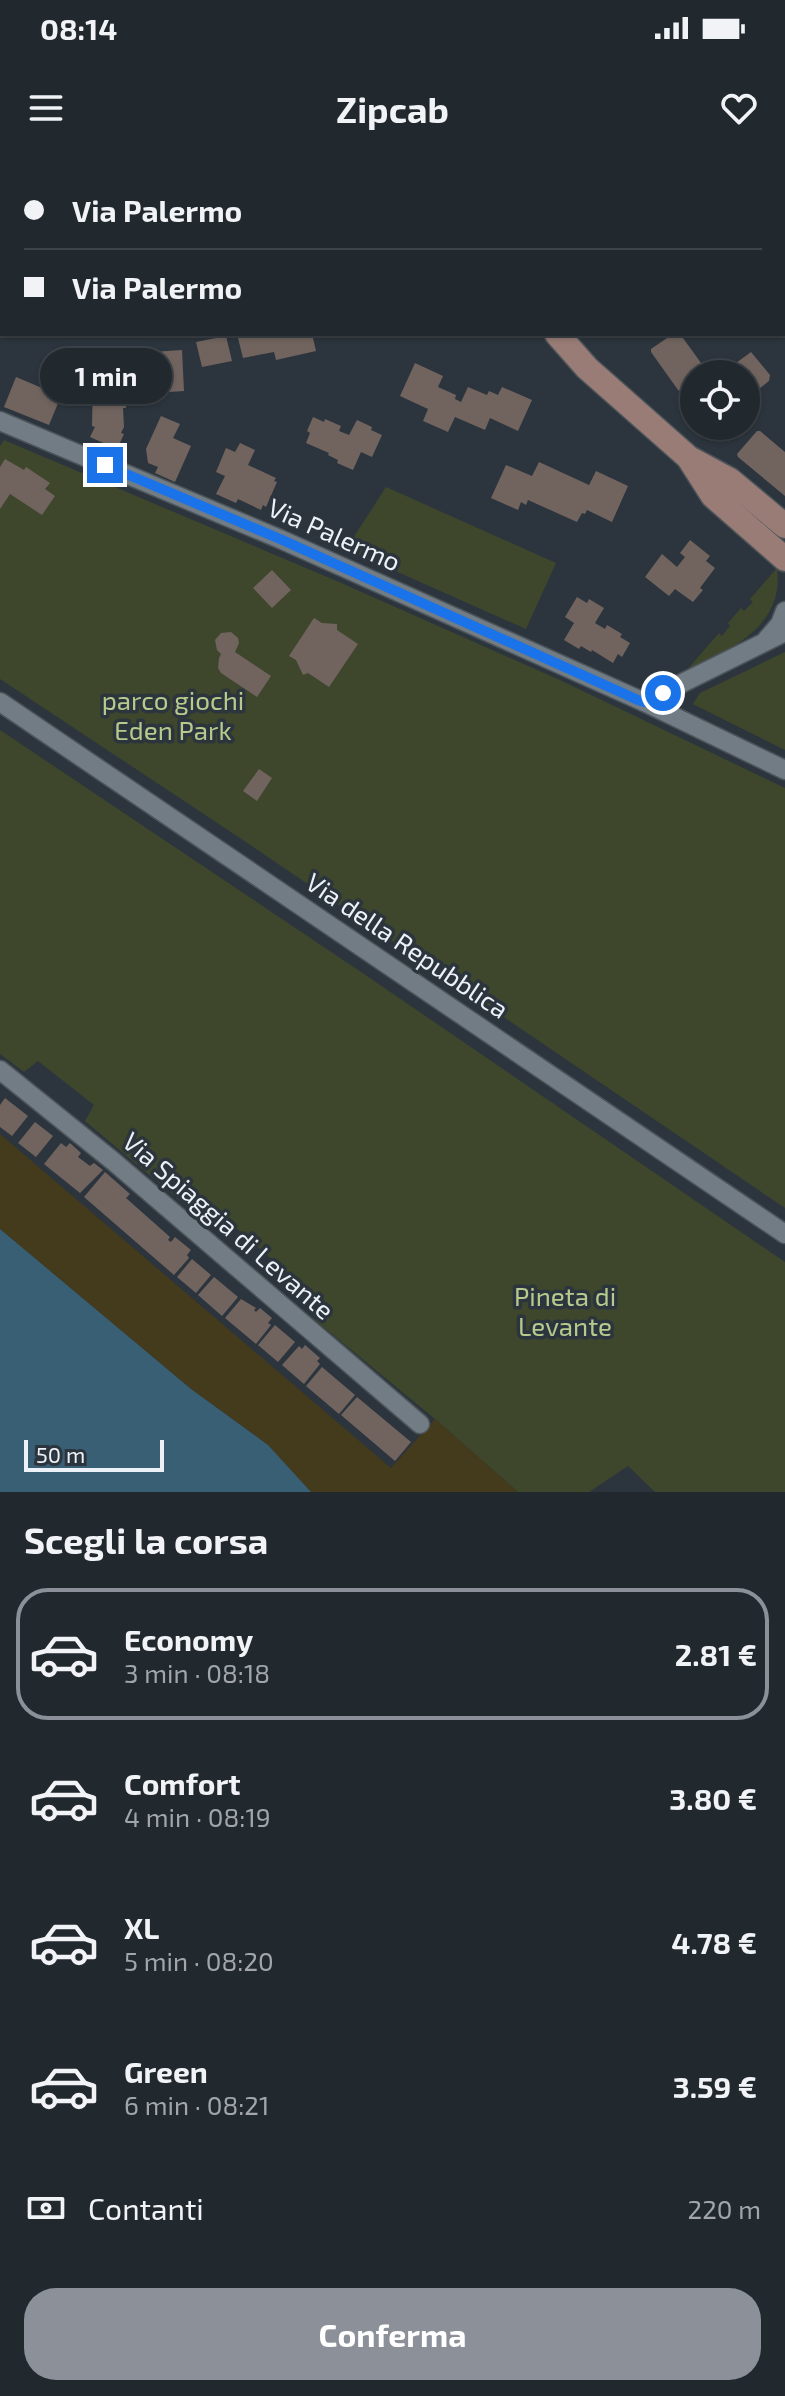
<!DOCTYPE html>
<html lang="it">
<meta charset="utf-8">
<style>
:root{--surface:#21282e;--page:#2d343a;--text:#f1f3f6;--muted:#a2a6aa;--line:#3e444a;--accent:#8c9099}
body{margin:0;font-family:"Exo 2",sans-serif;background:var(--page);color:var(--text);height:100vh;display:flex;flex-direction:column;font-size:30px;white-space:nowrap}
*{box-sizing:border-box;margin:0}
p{font-size:26px;color:var(--muted)}
.icon{flex:none;width:44px;height:44px;fill:none;stroke:currentColor;stroke-width:2;stroke-linecap:round;stroke-linejoin:round}
.map{position:relative;height:1332px;overflow:hidden}
.panel{display:flex;flex-direction:column;background:var(--surface);flex:1}
.panel>*{flex:none}
.banner{position:absolute;left:0px;top:0px;width:786px;height:176px;box-shadow:0 2px 6px #0004,0 0 0 2px var(--line);display:grid;align-content:center;height:176px;padding:0 24px;background:var(--surface)}
.fabs{position:absolute;left:680px;top:200px;display:grid;gap:16px}
.fabs a{display:grid;place-items:center;width:80px;height:80px;border-radius:50%;background:var(--surface);box-shadow:0 2px 6px #0004,0 0 0 2px var(--line);font-size:40px}
.scale{position:absolute;left:24px;bottom:20px;width:140px;box-sizing:border-box;padding-left:8px;border:4px solid #ecf2f7;border-top:0;font-size:22px;line-height:28px;white-space:nowrap;color:#ecf2f7;-webkit-text-stroke:6px #2c353d;paint-order:stroke}
.end{position:absolute;width:36px;height:36px;margin:-18px;border:10px solid #1a73e8;background:#fff;box-shadow:0 0 0 4px #fff}
.from{border-radius:50%}
.bubble{position:absolute;height:56px;border-radius:28px;background:var(--surface);box-shadow:0 2px 6px #0004,0 0 0 2px var(--line);font-size:26px;font-weight:700;line-height:56px;text-align:center}
.banner b{display:flex;align-items:center;gap:28px;height:76px;font-size:30px}
.banner b+b{border-top:2px solid var(--line)}
.banner i{width:20px;height:20px;background:var(--text)}
ul{padding:0;list-style:none}
li{display:flex;align-items:center;gap:24px;height:132px;margin:0 16px 12px;padding:0 8px;border:4px solid transparent;border-radius:32px}
li div{flex:1}
li b{display:block;font-size:30px}
li em{font-style:normal;font-weight:700}
li.current{border-color:var(--accent)}
li>.icon{width:72px;height:72px;stroke-width:1.5}
h2{padding:0 24px;font-size:36px;line-height:96px}
.pay{display:flex;align-items:center;gap:20px;height:88px;padding:0 24px;font-size:30px}
.pay p{margin-inline-start:auto}
.action{display:flex;gap:16px;margin-top:auto;padding:16px 24px}
.action a{flex:1;height:92px;border-radius:32px;background:var(--accent);color:#fff;font-size:32px;font-weight:700;line-height:92px;text-align:center}
.status{display:flex;justify-content:space-between;align-items:center;height:56px;padding:0 40px;background:var(--surface);direction:ltr}
.status svg{height:22px;fill:currentColor}
header{display:flex;justify-content:space-between;align-items:center;height:104px;padding:0 24px;background:var(--surface);font-size:36px;font-weight:700}
.map>svg:first-child{display:block}
.green{fill:#3e472c}
.sand{fill:#433b1b}
.water{fill:#395f75}
.building{fill:#71645f}
.lines{fill:none;stroke-linecap:round;stroke-linejoin:round}
.minor-casing{stroke:#4c545a;stroke-width:21}
.secondary-casing{stroke:#4c545a;stroke-width:27}
.minor{stroke:#727c85;stroke-width:18}
.secondary{stroke:#997c76;stroke-width:24}
.route{stroke:#1a73e8;stroke-width:10}
.labels{text-anchor:middle;stroke-width:7;stroke-linejoin:round;paint-order:stroke}
.street-label{font-size:26px;fill:#ecf2f7;stroke:#2c353d}
.park-label{font-size:26px;fill:#b5ca8c;stroke:#2c353d}
</style>
<div class="status"><b>08:14</b><svg viewBox="0 0 49 12"><path d="M0 12V9h3v3zM5 12V6h3v6zM10 12V3h3v9zM15 12V0h3v12zM26 1h20v11H26zM47 4h2v5h-2z"/></svg></div>
<header><svg class="icon" aria-label="menu" viewBox="0 0 24 24"><path d="M4 6h16M4 12h16M4 18h16"/></svg>Zipcab<svg class="icon" aria-label="heart" viewBox="0 0 24 24"><path d="M12 20l-8-8c-3-5 5-10 8-4 3-6 11-1 8 4z"/></svg></header>
<div class="map">
<svg width="785" height="1332" viewBox="0 0 785 1332">
<rect width="100%" height="100%" fill="#2c353d"/>
<g class="green">
<path d="M 4,280 L 339,422 L 562,521 L 785,628 L 785,1048 L 240,678 L 0,519 L 0,286 Z"/>
<path d="M 386,327 L 556,403 L 526,469 L 346,389 Z"/>
<path d="M 777,408 C 785,469 727,490 686,511 L 719,473 L 722,476 L 730,466 L 728,463 L 741,448 L 744,451 L 753,442 L 750,439 Z"/>
<path d="M 785,492 L 785,590 L 693,544 L 700,533 Z"/>
<path d="M 0,570 L 367,816 L 785,1102 L 785,1332 L 655,1332 L 628,1306 L 589,1332 L 518,1332 L 435,1259 L 315,1160 L 327,1148 L 234,1066 L 223,1077 L 85,961 L 94,945 L 38,901 L 24,912 L 0,894 Z"/>
</g>
<path class="sand" d="M 0,974 L 391,1308 L 435,1259 L 518,1332 L 311,1332 L 268,1285 L 191,1229 L 0,1069 Z"/>
<path class="water" d="M 0,1069 L 191,1229 L 268,1285 L 311,1332 L 0,1332 Z"/>
<g class="building">
<path d="M 237,174 L 270,174 L 270,176 L 280,174 L 312,174 L 316,191 L 276,200 L 274,192 L 243,198 Z"/>
<path d="M 673,174 L 680,174 L 709,214 L 694,214 L 694,245 L 688,244 L 651,192 L 651,189 Z"/>
<path d="M 226,176 L 232,201 L 202,207 L 196,182 Z"/>
<path d="M 182,190 L 184,231 L 154,233 L 152,192 Z"/>
<path d="M 751,192 L 770,215 L 769,221 L 746,239 L 746,214 L 721,214 Z"/>
<path d="M 415,203 L 443,216 L 438,227 L 456,235 L 455,239 L 461,242 L 468,227 L 487,235 L 489,231 L 498,235 L 502,227 L 532,240 L 518,271 L 490,258 L 485,270 L 455,257 L 448,272 L 423,261 L 428,249 L 400,236 Z"/>
<path d="M 16,217 L 61,236 L 49,265 L 4,247 Z"/>
<path d="M 125,219 L 126,248 L 123,248 L 124,267 L 121,273 L 124,274 L 117,289 L 90,277 L 95,267 L 92,266 L 93,220 Z"/>
<path d="M 161,256 L 180,264 L 173,278 L 191,286 L 175,322 L 155,313 L 158,307 L 148,303 L 146,289 Z"/>
<path d="M 313,257 L 324,262 L 325,259 L 341,266 L 339,271 L 349,275 L 357,260 L 372,267 L 371,270 L 382,275 L 372,297 L 361,292 L 353,310 L 337,303 L 338,300 L 328,295 L 329,293 L 306,283 L 310,273 L 307,271 Z"/>
<path d="M 757,271 L 760,271 L 785,292 L 785,336 L 738,297 L 737,294 Z"/>
<path d="M 240,283 L 255,290 L 248,305 L 276,318 L 274,321 L 277,322 L 266,347 L 263,345 L 261,350 L 238,339 L 236,343 L 216,334 L 225,316 L 216,312 L 226,288 L 235,292 Z"/>
<path d="M 5,299 L 24,310 L 26,307 L 50,323 L 45,329 L 55,336 L 42,355 L 10,334 L 0,349 L 0,307 Z"/>
<path d="M 539,302 L 589,325 L 596,311 L 628,326 L 612,362 L 587,350 L 585,354 L 582,353 L 577,362 L 528,340 L 526,345 L 521,342 L 518,350 L 491,338 L 506,305 L 532,316 Z"/>
<path d="M 690,380 L 710,396 L 706,401 L 715,408 L 700,428 L 703,430 L 693,442 L 675,429 L 669,436 L 645,417 L 662,394 L 677,407 L 685,397 L 680,393 Z"/>
<path d="M 272,410 L 291,430 L 272,448 L 253,428 Z"/>
<path d="M 577,437 L 587,443 L 589,439 L 604,448 L 595,463 L 605,469 L 607,465 L 622,474 L 620,477 L 630,483 L 622,497 L 618,494 L 613,503 L 592,490 L 591,492 L 581,486 L 579,489 L 564,480 L 574,463 L 565,457 Z"/>
<path d="M 314,458 L 322,463 L 337,464 L 337,470 L 358,484 L 329,527 L 308,513 L 303,515 L 296,500 L 289,496 Z"/>
<path d="M 231,472 L 238,478 L 239,483 L 235,492 L 271,516 L 257,537 L 221,513 L 218,508 L 219,498 L 221,494 L 217,490 L 215,480 L 221,473 Z"/>
<path d="M 259,609 L 272,618 L 257,641 L 243,631 Z"/>
<path d="M 5,938 L 28,956 L 12,976 L 0,967 L 0,945 Z"/>
<path d="M 35,962 L 53,976 L 36,997 L 18,983 Z"/>
<path d="M 61,983 L 66,987 L 70,983 L 81,993 L 78,997 L 90,1006 L 94,1003 L 103,1010 L 80,1033 L 44,1004 Z"/>
<path d="M 105,1012 L 130,1034 L 126,1038 L 170,1077 L 168,1080 L 171,1082 L 175,1077 L 191,1090 L 187,1095 L 189,1098 L 174,1115 L 84,1037 Z"/>
<path d="M 192,1099 L 211,1115 L 196,1133 L 177,1117 Z"/>
<path d="M 214,1117 L 238,1137 L 222,1156 L 198,1135 Z"/>
<path d="M 241,1139 L 256,1148 L 254,1150 L 256,1152 L 260,1148 L 272,1158 L 268,1163 L 271,1165 L 256,1184 L 225,1158 Z"/>
<path d="M 275,1165 L 295,1182 L 278,1202 L 258,1185 Z"/>
<path d="M 305,1185 L 320,1198 L 317,1201 L 320,1204 L 304,1224 L 282,1205 L 299,1186 L 302,1189 Z"/>
<path d="M 322,1207 L 355,1235 L 339,1254 L 306,1226 Z"/>
<path d="M 357,1237 L 411,1282 L 395,1301 L 341,1255 Z"/>
</g>
<g class="lines">
<defs>
<g id="minor">
<path d="M 275,2 L 284,0"/>
<path d="M 0,62 L 2,61"/>
<path d="M 0,261 L 280,379 L 644,542 L 785,610"/>
<path d="M 767,479 L 780,464 L 785,451"/>
<path d="M 0,542 L 785,1074"/>
<path d="M 644,542 L 785,472"/>
<path d="M 0,910 L 113,1001 L 420,1264"/>
</g>
<g id="secondary">
<path d="M 426,0 L 427,2"/>
<path d="M 448,0 L 449,2"/>
<path d="M 557,174 L 587,208 L 689,298 L 730,320 L 785,366"/>
<path d="M 690,300 L 713,336 L 785,399"/>
</g>
</defs>
<use href="#minor" class="minor-casing"/>
<use href="#secondary" class="secondary-casing"/>
<use href="#minor" class="minor"/>
<use href="#secondary" class="secondary"/>
</g>
<g class="lines">
<path class="route" d="M 105,305 L 280,379 L 638,540 L 644,542 L 663,533"/>
</g>
<g class="labels">
<g class="street-label">
<text transform="translate(334 375) rotate(24)" y="9">Via Palermo</text>
<text transform="translate(407 786) rotate(34)" y="9">Via della Repubblica</text>
<text transform="translate(228 1066) rotate(41)" y="9">Via Spiaggia di Levante</text>
</g>
<g class="park-label">
<text x="173" y="550">parco giochi<tspan x="173" dy="30">Eden Park</tspan></text>
<text x="565" y="1146">Pineta di<tspan x="565" dy="30">Levante</tspan></text>
</g>
</g>
</svg>
<div class="fabs">
<a><svg class="icon" aria-label="locate" viewBox="0 0 24 24"><circle cx="12" cy="12" r="6"/><path d="M12 2v4M12 18v4M2 12h4M18 12h4"/></svg></a>
</div>
<div class="scale">50 m</div>
<i class="end from" style="left:663px;top:533px"></i>
<i class="end" style="left:105px;top:305px"></i>
<div class="bubble" style="left:40px;top:188px;width:132px">1 min</div>
<div class="banner">
<b><i class="from"></i>Via Palermo</b>
<b><i></i>Via Palermo</b>
</div>
</div>
<section class="panel">
<h2>Scegli la corsa</h2>
<ul>
<li class="current"><svg class="icon" aria-label="car" viewBox="0 0 24 24"><path d="M5 17H2v-5l4-1 3-4h7l3 4 3 1v5h-3M9 17h6M6 11h13"/><circle cx="7" cy="17" r="2"/><circle cx="17" cy="17" r="2"/></svg><div><b>Economy</b><p>3 min · 08:18</p></div><em>2.81 €</em></li>
<li><svg class="icon" aria-label="car" viewBox="0 0 24 24"><path d="M5 17H2v-5l4-1 3-4h7l3 4 3 1v5h-3M9 17h6M6 11h13"/><circle cx="7" cy="17" r="2"/><circle cx="17" cy="17" r="2"/></svg><div><b>Comfort</b><p>4 min · 08:19</p></div><em>3.80 €</em></li>
<li><svg class="icon" aria-label="car" viewBox="0 0 24 24"><path d="M5 17H2v-5l4-1 3-4h7l3 4 3 1v5h-3M9 17h6M6 11h13"/><circle cx="7" cy="17" r="2"/><circle cx="17" cy="17" r="2"/></svg><div><b>XL</b><p>5 min · 08:20</p></div><em>4.78 €</em></li>
<li><svg class="icon" aria-label="car" viewBox="0 0 24 24"><path d="M5 17H2v-5l4-1 3-4h7l3 4 3 1v5h-3M9 17h6M6 11h13"/><circle cx="7" cy="17" r="2"/><circle cx="17" cy="17" r="2"/></svg><div><b>Green</b><p>6 min · 08:21</p></div><em>3.59 €</em></li>
</ul>
<div class="pay"><svg class="icon" aria-label="cash" viewBox="0 0 24 24"><path d="M3 7h18v10H3z"/><circle cx="12" cy="12" r="2"/></svg>Contanti<p>220 m</p></div>
<div class="action"><a>Conferma</a></div>
</section>
